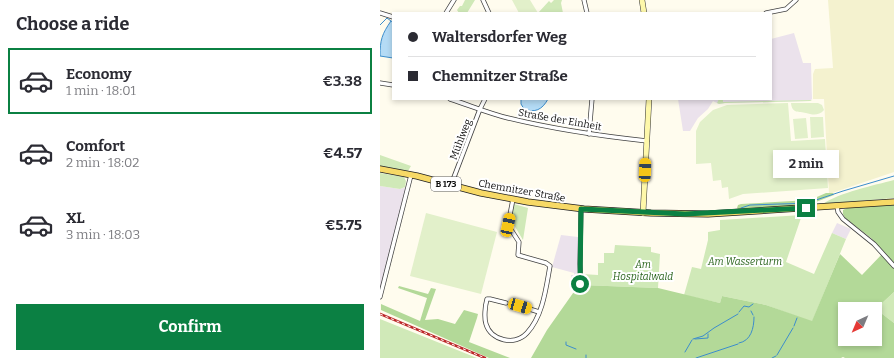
<!DOCTYPE html>
<meta charset="utf-8">
<style>
:root{--surface:#fff;--page:#f2f2f3;--text:#2b2b33;--muted:#7c7c81;--line:#e1e1e2;--accent:#0b8043}
body{margin:0;font-family:Bitter,serif;background:var(--page);color:var(--text);height:100vh;display:flex;flex-direction:column;font-size:15px;white-space:nowrap}
*{box-sizing:border-box;margin:0}
p{font-size:13px;color:var(--muted)}
.icon{flex:none;width:22px;height:22px;fill:none;stroke:currentColor;stroke-width:2;stroke-linecap:round;stroke-linejoin:round}
.map{position:relative;flex:1;overflow:hidden}
.sheet{display:flex;flex-direction:column;background:var(--surface);width:380px}
.sheet>*{flex:none}
.guide{position:absolute;left:12px;top:12px;width:380px;height:88px;border-radius:0px;box-shadow:0 2px 6px #0003;display:grid;align-content:center;height:88px;padding:0 16px;background:var(--surface)}
.needle{width:26px;rotate:224deg}
.controls{position:absolute;left:458px;top:302px;display:grid;gap:8px}
.controls a{display:grid;place-items:center;width:44px;height:44px;border-radius:0px;background:var(--surface);box-shadow:0 2px 6px #0003;font-size:20px}
.end{position:absolute;width:18px;height:18px;margin:-9px;border:5px solid #0b8043;background:#fff;box-shadow:0 0 0 2px #fff}
.from{border-radius:50%}
.bubble{position:absolute;height:28px;border-radius:0px;background:var(--surface);box-shadow:0 2px 6px #0003;font-size:13px;font-weight:700;line-height:28px;text-align:center}
.car{position:absolute;width:12px;height:24px;margin:-12px -6px;border-radius:5px;box-shadow:0 0 3px 1px #0007;background:linear-gradient(#f5c518 24%,#345 0 40%,#f5c518 0 76%,#345 0 86%,#f5c518 0)}
.guide b{display:flex;align-items:center;gap:14px;height:38px;font-size:15px}
.guide b+b{border-top:1px solid var(--line)}
.guide i{width:10px;height:10px;background:var(--text)}
ul{padding:0;list-style:none}
li{display:flex;align-items:center;gap:12px;height:66px;margin:0 8px 6px;padding:0 8px;border:2px solid transparent;border-radius:0px}
li div{flex:1}
li b{display:block;font-size:15px}
li em{font-style:normal;font-weight:700}
li.current{border-color:var(--accent)}
li>.icon{width:36px;height:36px;stroke-width:1.5}
h2{padding:0 16px;font-size:18px;line-height:48px}
.button{display:flex;gap:8px;margin-top:auto;padding:8px 16px}
.button a{flex:1;height:46px;border-radius:0px;background:var(--accent);color:#fff;font-size:16px;font-weight:700;line-height:46px;text-align:center}
main{display:flex;flex:1;min-height:0}
.map>svg:first-child{display:block}
.industrial{fill:#ebe2ec}
.farmland{fill:#f4f2cf}
.green{fill:#d0e9b8}
.forest{fill:#b3d998;fill-rule:evenodd}
.pitch{fill:#e2f0ca}
.water{fill:#b4dbf5;stroke:#3c8dcc}
.lines{fill:none;stroke-linecap:round;stroke-linejoin:round}
.stream{stroke:#3c8dcc;stroke-width:1}
.street-casing{stroke:#414141;stroke-width:5}
.secondary-casing{stroke:#303030;stroke-width:6}
.primary-casing{stroke:#1f1f1f;stroke-width:7}
.street{stroke:#fff;stroke-width:3.5}
.secondary{stroke:#fef8aa;stroke-width:5}
.primary{stroke:#f7d966;stroke-width:5.5}
.rail-casing{stroke:#bc2729;stroke-width:2.5}
.rail{stroke:#fff;stroke-width:1;stroke-dasharray:3;stroke-linecap:butt}
.route{stroke:#0b8043;stroke-width:5}
.labels{text-anchor:middle;stroke-width:4;stroke-linejoin:round;paint-order:stroke}
.shield{fill:#fff;stroke:#565656;stroke-width:1}
.shield-label{font-size:9px;font-weight:bold;fill:#0e0e0e}
.street-label{font-size:10px;fill:#0e0e0e;stroke:#fff}
.park-label{font-size:10px;font-style:italic;fill:#2b651e;stroke:#fff}
</style>
<main>
<section class="sheet">
<h2>Choose a ride</h2>
<ul>
<li class="current"><svg class="icon" aria-label="car" viewBox="0 0 24 24"><path d="M5 17H2v-5l4-1 3-4h7l3 4 3 1v5h-3M9 17h6M6 11h13"/><circle cx="7" cy="17" r="2"/><circle cx="17" cy="17" r="2"/></svg><div><b>Economy</b><p>1 min · 18:01</p></div><em>€3.38</em></li>
<li><svg class="icon" aria-label="car" viewBox="0 0 24 24"><path d="M5 17H2v-5l4-1 3-4h7l3 4 3 1v5h-3M9 17h6M6 11h13"/><circle cx="7" cy="17" r="2"/><circle cx="17" cy="17" r="2"/></svg><div><b>Comfort</b><p>2 min · 18:02</p></div><em>€4.57</em></li>
<li><svg class="icon" aria-label="car" viewBox="0 0 24 24"><path d="M5 17H2v-5l4-1 3-4h7l3 4 3 1v5h-3M9 17h6M6 11h13"/><circle cx="7" cy="17" r="2"/><circle cx="17" cy="17" r="2"/></svg><div><b>XL</b><p>3 min · 18:03</p></div><em>€5.75</em></li>
</ul>
<div class="button"><a>Confirm</a></div>
</section>
<div class="map">
<svg width="514" height="358" viewBox="0 0 514 358">
<rect width="100%" height="100%" fill="#fffcee"/>
<g class="industrial">
<path d="M 414,33 L 423,63 L 431,63 L 432,99 L 430,101 L 345,103 L 339,104 L 333,101 L 328,109 L 318,118 L 310,131 L 303,131 L 298,99 L 391,99 L 391,39 Z"/>
<path d="M 0,186 L 20,189 L 26,187 L 0,290 Z"/>
<path d="M 457,223 L 471,229 L 466,239 L 452,233 Z"/>
<path d="M 181,235 L 198,237 L 199,284 L 191,284 L 191,275 L 194,275 L 194,273 L 172,267 Z"/>
</g>
<path class="farmland" d="M 448,0 L 514,0 L 514,172 L 449,194 L 444,99 L 433,99 L 433,74 L 435,69 L 453,68 Z"/>
<g class="green">
<path d="M 85,0 L 95,0 L 87,13 L 79,13 L 77,10 L 80,6 L 82,6 Z"/>
<path d="M 174,0 L 182,0 L 181,3 L 183,13 L 158,13 L 169,1 L 171,3 Z"/>
<path d="M 339,99 L 343,99 L 343,102 L 432,100 L 430,101 L 345,103 L 339,104 L 337,103 Z"/>
<path d="M 0,155 L 31,166 L 28,171 L 0,166 Z"/>
<path d="M 0,173 L 24,177 L 26,181 L 25,187 L 20,189 L 0,186 Z"/>
<path d="M 514,180 L 514,198 L 443,204 C 458,193 495,185 514,180 Z"/>
<path d="M 134,204 L 148,208 L 143,240 L 134,225 L 134,216 L 131,215 Z"/>
<path d="M 422,215 L 406,262 L 434,274 L 452,233 L 466,239 L 432,322 L 386,305 L 342,296 L 340,303 L 304,295 L 312,267 L 321,269 L 328,240 L 328,232 L 340,230 L 340,220 Z"/>
<path d="M 235,245 L 271,247 L 271,252 L 280,254 L 278,288 L 202,285 L 202,274 L 218,275 L 218,263 L 224,263 L 224,253 L 234,253 Z"/>
<path d="M 514,292 L 514,323 L 501,313 L 500,305 Z"/>
<path d="M 0,319 L 97,358 L 0,358 Z"/>
</g>
<g class="forest">
<path d="M 446,193 L 453,193 L 454,195 L 428,205 L 358,209 L 357,208 L 358,205 L 361,204 L 430,200 Z"/>
<path d="M 514,204 L 514,292 L 500,305 L 501,313 L 514,323 L 514,358 L 465,358 L 463,357 L 461,358 L 151,358 L 167,330 L 198,286 L 202,285 L 278,288 L 340,303 L 342,296 L 386,305 L 432,321 L 460,254 L 482,275 L 504,252 L 491,238 L 465,218 L 463,214 L 463,210 L 469,207 ZM 465,309 L 495,309 L 495,339 L 465,339 Z"/>
<path d="M 19,286 L 48,294 L 51,288 L 56,289 L 45,320 L 58,319 L 75,324 L 84,310 L 98,314 L 97,318 L 89,342 L 130,358 L 109,358 L 1,310 L 1,304 L 40,321 L 47,298 L 18,288 Z"/>
</g>
<g class="pitch">
<path d="M 132,0 L 150,0 L 158,13 L 139,13 Z"/>
<path d="M 408,103 L 411,141 L 445,139 L 448,188 L 363,194 L 349,199 L 348,187 L 342,188 L 341,180 L 333,181 L 331,163 L 316,164 L 316,131 L 320,122 L 333,110 L 347,105 Z"/>
<path d="M 411,103 L 438,103 L 442,105 L 444,110 C 439,116 432,115 426,113 C 419,111 412,114 411,103 Z"/>
<path d="M 430,117 L 443,117 L 444,137 L 431,138 Z"/>
<path d="M 426,118 L 428,138 L 415,139 L 413,119 Z"/>
<path d="M 46,213 L 117,232 L 101,294 L 30,276 Z"/>
</g>
<g class="water">
<path d="M 11,21 L 13,22 L 13,58 L 0,56 C 0,40 2,34 11,21 Z"/>
<path d="M 141,99 L 168,99 C 162,110 155,113 144,109 L 141,104 Z"/>
</g>
<g class="lines">
<g class="stream">
<path d="M 0,25 L 7,18 L 11,21"/>
<path d="M 433,201 L 463,191 L 514,176"/>
<path d="M 361,208 L 370,205 L 431,203"/>
<path d="M 371,311 L 373,315"/>
<path d="M 359,312 L 364,306 L 369,307 L 373,304"/>
<path d="M 414,326 L 417,318"/>
<path d="M 313,339 L 323,336 L 334,328 L 358,314"/>
<path d="M 315,339 L 328,338 L 328,334"/>
<path d="M 186,342 L 186,345 L 196,349"/>
<path d="M 359,343 C 371,341 374,328 374,317"/>
<path d="M 305,352 L 312,340"/>
<path d="M 206,355 L 206,358"/>
<path d="M 397,355 L 413,328"/>
<path d="M 316,358 L 358,344"/>
<path d="M 392,358 L 396,356"/>
</g>
<defs>
<g id="street">
<path d="M 103,0 L 109,13"/>
<path d="M 204,0 L 207,13"/>
<path d="M 0,13 L 13,17"/>
<path d="M 66,13 L 74,0"/>
<path d="M 386,13 L 406,9 L 416,0"/>
<path d="M 0,83 L 13,85"/>
<path d="M 70,99 C 89,105 108,113 128,118 C 173,129 220,136 267,141"/>
<path d="M 209,134 L 212,99"/>
<path d="M 71,185 L 100,109 L 105,99"/>
<path d="M 457,206 L 458,212 L 463,219 L 494,244 L 514,266"/>
<path d="M 201,209 L 200,264 L 201,287"/>
<path d="M 0,297 L 31,175"/>
<path d="M 126,303 L 110,299 L 107,299 C 105,306 104,318 106,324 C 111,341 135,346 147,333 C 163,316 166,288 170,266 L 166,263 L 138,255 L 139,242 L 128,225 L 133,199"/>
<path d="M 140,306 L 159,312"/>
</g>
<g id="secondary">
<path d="M 262,0 L 264,13"/>
<path d="M 263,213 L 269,99"/>
</g>
<path id="primary" d="M 0,169 L 37,176 L 101,193 L 148,202 L 204,209 L 271,213 L 328,214 L 514,202"/>
</defs>
<use href="#street" class="street-casing"/>
<use href="#secondary" class="secondary-casing"/>
<use href="#primary" class="primary-casing"/>
<use href="#street" class="street"/>
<use href="#secondary" class="secondary"/>
<use href="#primary" class="primary"/>
<defs>
<path id="rail" d="M 0,314 L 105,358"/>
</defs>
<use href="#rail" class="rail-casing"/>
<use href="#rail" class="rail"/>
</g>
<g class="lines">
<path class="route" d="M 200,284 L 201,209 L 305,214 L 426,208"/>
</g>
<g class="labels">
<rect class="shield" x="51" y="177" width="30" height="14" rx="3"/>
<g class="shield-label">
<text x="66" y="187">B 173</text>
</g>
<g class="street-label">
<text transform="translate(180 119) rotate(10)" y="4">Straße der Einheit</text>
<text transform="translate(80 139) rotate(-69)" y="4">Mühlweg</text>
<text transform="translate(142 190) rotate(10)" y="4">Chemnitzer Straße</text>
</g>
<g class="park-label">
<text x="365" y="265">Am Wasserturm</text>
<text x="263" y="268">Am<tspan x="263" dy="12">Hospitalwald</tspan></text>
</g>
</g>
</svg>
<div class="controls">
<a><svg class="needle" viewBox="-14 -14 28 28"><path d="M0-13l5 13h-10z" fill="#e53935"/><path d="M0 13l5-13h-10z" fill="#7c7c81"/></svg></a>
</div>
<i class="end from" style="left:200px;top:284px"></i>
<i class="end" style="left:426px;top:208px"></i>
<div class="bubble" style="left:393px;top:150px;width:66px">2 min</div>
<i class="car" style="left:265px;top:170px;rotate:2deg"></i>
<i class="car" style="left:128px;top:225px;rotate:12deg"></i>
<i class="car" style="left:140px;top:306px;rotate:106deg"></i>
<div class="guide">
<b><i class="from"></i>Waltersdorfer Weg</b>
<b><i></i>Chemnitzer Straße</b>
</div>
</div>
</main>
